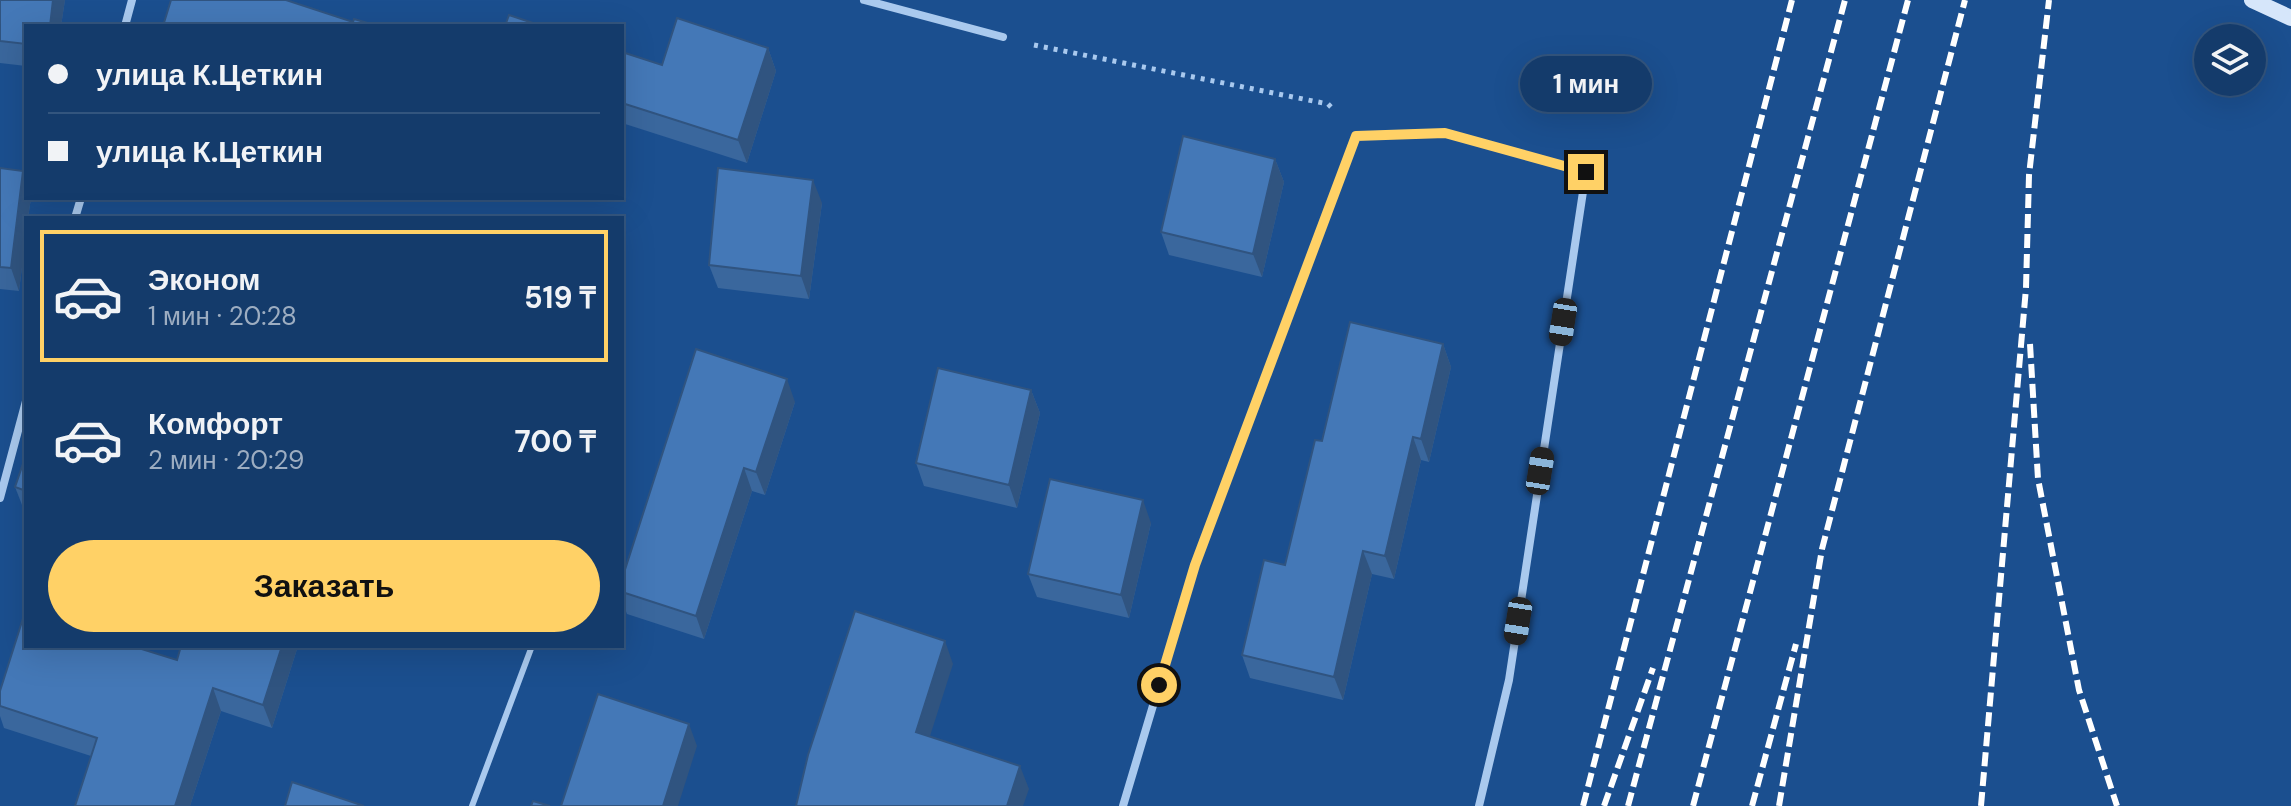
<!DOCTYPE html>
<html lang="ru">
<meta charset="utf-8">
<style>
:root{--surface:#143b6b;--page:#1d4271;--text:#f1f3f6;--muted:#9dadc1;--line:#33557e;--accent:#ffd166}
body{margin:0;font-family:"DM Sans",sans-serif;background:var(--page);color:var(--text);height:100vh;display:flex;flex-direction:column;font-size:30px;white-space:nowrap}
*{box-sizing:border-box;margin:0}
p{font-size:26px;color:var(--muted)}
.icon{flex:none;width:44px;height:44px;fill:none;stroke:currentColor;stroke-width:2;stroke-linecap:round;stroke-linejoin:round}
.map{position:relative;flex:1;overflow:hidden}
.drawer{position:absolute;left:24px;top:216px;width:600px;height:432px;display:flex;flex-direction:column;background:var(--surface);border-radius:0px;box-shadow:0 8px 32px #0002,0 0 0 2px var(--line)}
.drawer>*{flex:none}
.guide{position:absolute;left:24px;top:24px;width:600px;height:176px;border-radius:0px;box-shadow:0 8px 32px #0002,0 0 0 2px var(--line);display:grid;align-content:center;height:176px;padding:0 24px;background:var(--surface)}
.buttons{position:absolute;left:2194px;top:24px;display:grid;gap:16px}
.buttons a{display:grid;place-items:center;width:72px;height:72px;border-radius:50%;background:var(--surface);box-shadow:0 8px 32px #0002,0 0 0 2px var(--line);font-size:40px}
.end{position:absolute;width:36px;height:36px;margin:-18px;border:10px solid #ffd166;background:#111;box-shadow:0 0 0 4px #111}
.from{border-radius:50%}
.bubble{position:absolute;height:56px;border-radius:28px;background:var(--surface);box-shadow:0 8px 32px #0002,0 0 0 2px var(--line);font-size:26px;font-weight:700;line-height:56px;text-align:center}
.car{position:absolute;width:24px;height:48px;margin:-24px -12px;border-radius:10px;box-shadow:0 0 6px 2px #0007;background:linear-gradient(#222 24%,#8ab4d8 0 40%,#222 0 76%,#8ab4d8 0 86%,#222 0)}
.guide b{display:flex;align-items:center;gap:28px;height:76px;font-size:30px}
.guide b+b{border-top:2px solid var(--line)}
.guide i{width:20px;height:20px;background:var(--text)}
ul{padding:14px 0 0;list-style:none}
li{display:flex;align-items:center;gap:24px;height:132px;margin:0 16px 12px;padding:0 8px;border:4px solid transparent;border-radius:0px}
li div{flex:1}
li b{display:block;font-size:30px}
li em{font-style:normal;font-weight:700}
li.selected{border-color:var(--accent)}
li>.icon{width:72px;height:72px;stroke-width:1.5}
.cta{display:flex;gap:16px;margin-top:auto;padding:16px 24px}
.cta a{flex:1;height:92px;border-radius:48px;background:var(--accent);color:#111;font-size:32px;font-weight:700;line-height:92px;text-align:center}
.map>svg:first-child{display:block}
.lines{fill:none;stroke-linecap:round;stroke-linejoin:round}
.path{stroke:#a9c9ee;stroke-width:5;stroke-dasharray:4 6;stroke-linecap:butt}
.lane{stroke:#a9c9ee;stroke-width:6}
.street{stroke:#a9c9ee;stroke-width:8}
.secondary{stroke:#d6e6fa;stroke-width:16}
.rail{stroke:#fff;stroke-width:6;stroke-dasharray:14 6;stroke-linecap:butt}
.wall{fill:#3a679d}
.shaded-wall{fill:#305480}
.building{fill:#4478b7;stroke:#305480;stroke-width:2}
.route{stroke:#ffd166;stroke-width:10}
</style>
<div class="map">
<svg width="2291" height="806" viewBox="0 0 2291 806">
<rect width="100%" height="100%" fill="#1b4f8f"/>
<g class="lines">
<path class="path" d="M 1034,45 L 1328,104 L 1335,111"/>
<path class="lane" d="M 472,806 L 532,646"/>
<g class="street">
<path d="M 864,0 L 1003,37"/>
<path d="M 125,26 L 132,0"/>
<path d="M 75,218 L 81,198"/>
<path d="M 0,498 L 26,401"/>
<path d="M 1123,806 L 1195,565 L 1356,136 L 1445,133 L 1586,172 L 1509,680 L 1479,806"/>
</g>
<path class="secondary" d="M 2252,0 L 2291,18"/>
<g class="rail">
<path d="M 2030,344 L 2038,479 L 2079,690 L 2117,806"/>
<path d="M 1583,806 L 1792,0"/>
<path d="M 1604,806 L 1653,668"/>
<path d="M 1628,806 L 1845,0"/>
<path d="M 1693,806 L 1908,0"/>
<path d="M 1752,806 L 1796,644"/>
<path d="M 1779,806 L 1822,549 L 1965,0"/>
<path d="M 1981,806 L 2026,288 L 2029,175 L 2049,0"/>
</g>
</g>
<g class="wall">
<path d="M 0,0 L 65,0 L 61,26 L 26,26 L 26,66 L 0,63 Z"/>
<path d="M 768,48 L 776,71 L 747,163 L 622,123 L 622,52 L 662,65 Z"/>
<path d="M 1275,159 L 1284,182 L 1262,277 L 1169,255 L 1161,232 Z"/>
<path d="M 0,168 L 26,198 L 31,198 L 28,218 L 26,218 L 26,236 L 19,291 L 0,289 Z"/>
<path d="M 822,203 L 809,299 L 718,288 L 709,265 Z"/>
<path d="M 1443,344 L 1451,367 L 1429,462 L 1421,460 L 1394,579 L 1372,574 L 1343,700 L 1250,678 L 1242,655 L 1285,565 L 1322,441 Z"/>
<path d="M 1031,390 L 1040,413 L 1017,508 L 924,486 L 916,463 Z"/>
<path d="M 795,402 L 765,495 L 752,491 L 704,639 L 627,614 L 622,601 L 622,579 Z"/>
<path d="M 26,455 L 26,511 L 24,510 L 15,487 Z"/>
<path d="M 1151,523 L 1129,618 L 1037,597 L 1028,574 Z"/>
<path d="M 298,646 L 272,728 L 221,711 L 190,806 L 75,806 L 91,756 L 4,728 L 0,716 L 0,691 L 177,660 Z"/>
</g>
<g class="shaded-wall">
<path d="M 53,0 L 65,0 L 61,26 L 50,26 Z"/>
<path d="M 768,48 L 776,71 L 747,163 L 738,140 Z"/>
<path d="M 1275,159 L 1284,182 L 1262,277 L 1253,254 Z"/>
<path d="M 23,171 L 26,179 L 26,198 L 31,198 L 28,218 L 26,218 L 26,236 L 19,291 L 11,268 Z"/>
<path d="M 813,180 L 822,203 L 809,299 L 801,276 Z"/>
<path d="M 1443,344 L 1451,367 L 1429,462 L 1421,439 Z"/>
<path d="M 787,379 L 795,402 L 765,495 L 756,472 Z"/>
<path d="M 1031,390 L 1040,413 L 1017,508 L 1009,485 Z"/>
<path d="M 1413,437 L 1421,460 L 1394,579 L 1385,556 Z"/>
<path d="M 744,468 L 752,491 L 704,639 L 696,616 Z"/>
<path d="M 1143,500 L 1151,523 L 1129,618 L 1121,595 Z"/>
<path d="M 1363,551 L 1372,574 L 1343,700 L 1334,677 Z"/>
<path d="M 945,641 L 953,664 L 924,755 L 916,732 Z"/>
<path d="M 282,646 L 298,646 L 272,728 L 263,705 Z"/>
<path d="M 213,688 L 221,711 L 190,806 L 175,806 Z"/>
<path d="M 689,724 L 697,746 L 678,806 L 663,806 Z"/>
<path d="M 1020,766 L 1029,789 L 1023,806 L 1007,806 Z"/>
</g>
<g class="building">
<path d="M 0,0 L 53,0 L 50,26 L 26,26 L 26,44 L 0,41 Z"/>
<path d="M 171,0 L 286,0 L 353,22 L 354,19 L 378,26 L 163,26 Z"/>
<path d="M 509,15 L 542,26 L 505,26 Z"/>
<path d="M 677,18 L 768,48 L 738,140 L 622,103 L 622,52 L 662,65 Z"/>
<path d="M 1183,136 L 1275,159 L 1253,254 L 1161,232 Z"/>
<path d="M 0,168 L 23,171 L 11,268 L 0,267 Z"/>
<path d="M 718,168 L 813,180 L 801,276 L 709,265 Z"/>
<path d="M 1350,322 L 1443,344 L 1421,439 L 1413,437 L 1385,556 L 1363,551 L 1334,677 L 1242,655 L 1264,560 L 1285,565 L 1315,440 L 1322,441 Z"/>
<path d="M 696,349 L 787,379 L 756,472 L 744,468 L 696,616 L 622,592 L 622,579 Z"/>
<path d="M 938,368 L 1031,390 L 1009,485 L 916,463 Z"/>
<path d="M 26,455 L 26,491 L 15,487 Z"/>
<path d="M 1050,479 L 1143,500 L 1121,595 L 1028,574 Z"/>
<path d="M 855,611 L 945,641 L 916,732 L 1020,766 L 1007,806 L 796,806 L 808,755 Z"/>
<path d="M 25,612 L 26,646 L 132,646 L 177,660 L 181,646 L 282,646 L 263,705 L 213,688 L 175,806 L 75,806 L 97,738 L 0,706 L 0,691 Z"/>
<path d="M 598,694 L 689,724 L 663,806 L 561,806 Z"/>
<path d="M 292,782 L 364,806 L 285,806 Z"/>
<path d="M 533,801 L 550,806 L 531,806 Z"/>
</g>
<g class="lines">
<path class="route" d="M 1159,685 L 1195,565 L 1356,136 L 1445,133 L 1586,172"/>
</g>
</svg>
<div class="buttons">
<a><svg class="icon" aria-label="layers" viewBox="0 0 24 24"><path d="M12 4l9 5-9 5-9-5zM3 14l9 5 9-5"/></svg></a>
</div>
<i class="end from" style="left:1159px;top:685px"></i>
<i class="end" style="left:1586px;top:172px"></i>
<div class="bubble" style="left:1520px;top:56px;width:132px">1 мин</div>
<i class="car" style="left:1563px;top:322px;rotate:189deg"></i>
<i class="car" style="left:1540px;top:471px;rotate:9deg"></i>
<i class="car" style="left:1518px;top:621px;rotate:189deg"></i>
<div class="guide">
<b><i class="from"></i>улица К.Цеткин</b>
<b><i></i>улица К.Цеткин</b>
</div>
<section class="drawer">
<ul>
<li class="selected"><svg class="icon" aria-label="car" viewBox="0 0 24 24"><path d="M5 17H2v-5l4-1 3-4h7l3 4 3 1v5h-3M9 17h6M6 11h13"/><circle cx="7" cy="17" r="2"/><circle cx="17" cy="17" r="2"/></svg><div><b>Эконом</b><p>1 мин · 20:28</p></div><em>519 ₸</em></li>
<li><svg class="icon" aria-label="car" viewBox="0 0 24 24"><path d="M5 17H2v-5l4-1 3-4h7l3 4 3 1v5h-3M9 17h6M6 11h13"/><circle cx="7" cy="17" r="2"/><circle cx="17" cy="17" r="2"/></svg><div><b>Комфорт</b><p>2 мин · 20:29</p></div><em>700 ₸</em></li>
</ul>
<div class="cta"><a>Заказать</a></div>
</section>
</div>
